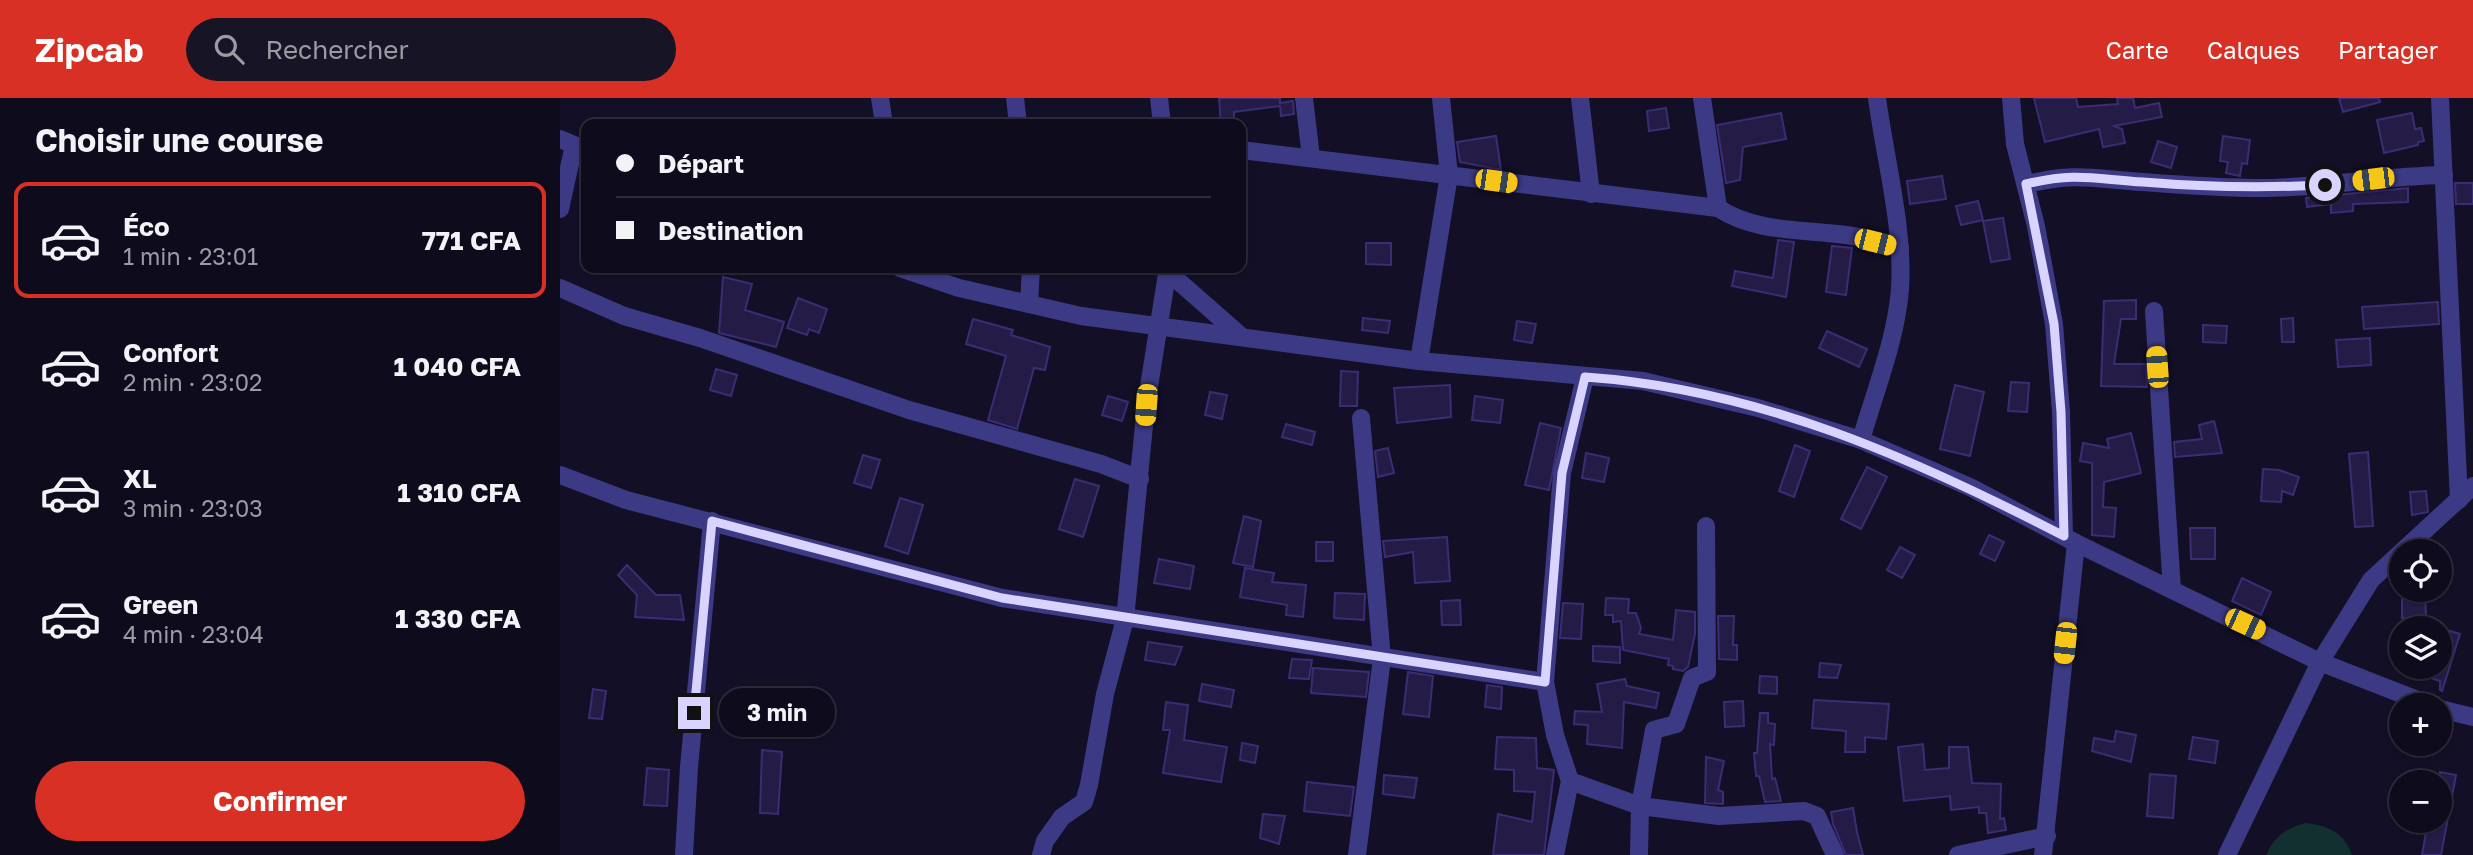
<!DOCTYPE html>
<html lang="fr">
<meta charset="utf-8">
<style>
:root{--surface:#0e0b1c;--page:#171425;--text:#f1f3f6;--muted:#9b9ba3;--line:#2e2b3b;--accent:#d93025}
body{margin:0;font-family:"Golos Text",sans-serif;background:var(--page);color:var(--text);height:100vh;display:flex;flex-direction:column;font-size:26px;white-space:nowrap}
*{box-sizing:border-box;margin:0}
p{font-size:23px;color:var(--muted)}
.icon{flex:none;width:38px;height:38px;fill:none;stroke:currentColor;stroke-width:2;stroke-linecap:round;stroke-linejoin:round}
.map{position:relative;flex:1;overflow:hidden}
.sheet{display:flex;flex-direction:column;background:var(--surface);width:560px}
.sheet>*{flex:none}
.banner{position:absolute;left:21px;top:21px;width:665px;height:154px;border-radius:14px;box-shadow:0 2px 5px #0004,0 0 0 2px var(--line);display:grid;align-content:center;height:154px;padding:0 35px;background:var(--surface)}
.buttons{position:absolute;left:1829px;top:441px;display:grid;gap:14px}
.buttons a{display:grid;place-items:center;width:63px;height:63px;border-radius:50%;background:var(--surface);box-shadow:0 2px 5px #0004,0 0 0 2px var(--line);font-size:35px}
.end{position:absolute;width:32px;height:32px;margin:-16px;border:9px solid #d9d4ff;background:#111;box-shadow:0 0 0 4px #111}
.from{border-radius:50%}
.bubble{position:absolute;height:49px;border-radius:24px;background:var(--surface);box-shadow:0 2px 5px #0004,0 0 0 2px var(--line);font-size:23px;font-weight:700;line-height:49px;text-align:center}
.car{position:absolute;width:21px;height:42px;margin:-21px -10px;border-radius:9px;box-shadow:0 0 5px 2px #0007;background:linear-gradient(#f5c518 24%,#345 0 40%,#f5c518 0 76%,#345 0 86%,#f5c518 0)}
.banner b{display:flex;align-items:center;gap:24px;height:66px;font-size:26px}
.banner b+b{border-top:2px solid var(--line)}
.banner i{width:18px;height:18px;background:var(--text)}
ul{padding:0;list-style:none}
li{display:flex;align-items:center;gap:21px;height:116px;margin:0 14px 10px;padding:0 21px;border:4px solid transparent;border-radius:14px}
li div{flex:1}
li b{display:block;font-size:26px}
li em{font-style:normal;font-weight:700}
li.selected{border-color:var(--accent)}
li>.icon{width:63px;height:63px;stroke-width:1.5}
h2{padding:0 35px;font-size:32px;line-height:84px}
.cta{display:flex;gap:14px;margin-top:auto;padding:14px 35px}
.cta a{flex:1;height:80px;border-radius:42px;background:var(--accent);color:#fff;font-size:28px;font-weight:700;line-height:80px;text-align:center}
header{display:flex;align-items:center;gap:42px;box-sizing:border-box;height:98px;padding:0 35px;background:var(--accent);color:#fff}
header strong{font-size:33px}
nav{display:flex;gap:38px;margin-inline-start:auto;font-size:24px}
.search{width:490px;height:63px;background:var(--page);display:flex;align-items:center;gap:18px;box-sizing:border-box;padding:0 24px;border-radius:38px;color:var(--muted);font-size:26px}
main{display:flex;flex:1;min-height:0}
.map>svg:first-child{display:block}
.green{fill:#12302f}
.building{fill:#241b47;stroke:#3b2d73;stroke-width:2}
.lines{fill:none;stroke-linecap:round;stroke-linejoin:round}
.minor{stroke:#3d3a85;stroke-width:18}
.route{stroke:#d9d4ff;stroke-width:9}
</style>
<header>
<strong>Zipcab</strong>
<div class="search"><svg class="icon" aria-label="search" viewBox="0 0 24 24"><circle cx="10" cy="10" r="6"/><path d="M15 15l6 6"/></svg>Rechercher</div>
<nav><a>Carte</a><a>Calques</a><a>Partager</a></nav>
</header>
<main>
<section class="sheet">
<h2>Choisir une course</h2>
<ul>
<li class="selected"><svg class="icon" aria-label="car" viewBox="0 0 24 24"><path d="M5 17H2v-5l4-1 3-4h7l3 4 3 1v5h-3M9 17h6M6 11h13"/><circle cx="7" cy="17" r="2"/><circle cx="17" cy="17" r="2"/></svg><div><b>Éco</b><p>1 min · 23:01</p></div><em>771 CFA</em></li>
<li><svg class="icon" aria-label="car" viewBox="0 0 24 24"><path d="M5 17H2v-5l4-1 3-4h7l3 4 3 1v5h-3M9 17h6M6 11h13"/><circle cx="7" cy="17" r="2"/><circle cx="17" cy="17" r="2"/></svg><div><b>Confort</b><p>2 min · 23:02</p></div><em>1 040 CFA</em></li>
<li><svg class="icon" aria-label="car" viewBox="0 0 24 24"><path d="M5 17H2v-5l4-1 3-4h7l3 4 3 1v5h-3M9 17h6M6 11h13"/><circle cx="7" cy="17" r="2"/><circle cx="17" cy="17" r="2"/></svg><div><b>XL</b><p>3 min · 23:03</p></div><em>1 310 CFA</em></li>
<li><svg class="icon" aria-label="car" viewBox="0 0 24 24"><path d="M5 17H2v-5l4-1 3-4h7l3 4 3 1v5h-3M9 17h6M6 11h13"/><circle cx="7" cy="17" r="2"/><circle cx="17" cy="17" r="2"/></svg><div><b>Green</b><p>4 min · 23:04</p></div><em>1 330 CFA</em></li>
</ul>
<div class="cta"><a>Confirmer</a></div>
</section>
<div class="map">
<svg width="1913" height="757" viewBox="0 0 1913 757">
<rect width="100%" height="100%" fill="#130f26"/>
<path class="green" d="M 1745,725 C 1767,727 1784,734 1792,757 L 1706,757 C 1715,738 1725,731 1745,725 Z"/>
<g class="building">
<path d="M 659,0 L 720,0 L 720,5 L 733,3 L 734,16 L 721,18 L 720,8 L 674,14 L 674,26 L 661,26 Z"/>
<path d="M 1474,0 L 1516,0 L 1518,9 L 1558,6 L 1557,0 L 1573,0 L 1575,10 L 1599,5 L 1602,19 L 1554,28 L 1562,31 L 1565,45 L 1543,49 L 1539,31 L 1485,44 Z"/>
<path d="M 1779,0 L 1819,0 L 1820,4 L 1783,14 Z"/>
<path d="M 1106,10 L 1109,30 L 1089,33 L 1087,13 Z"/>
<path d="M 1221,15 L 1226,41 L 1183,49 L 1180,82 L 1166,85 L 1157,27 Z"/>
<path d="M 1852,15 L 1855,31 L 1861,30 L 1864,43 L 1858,44 L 1858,47 L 1824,55 L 1817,22 Z"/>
<path d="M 936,38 L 941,72 L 900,64 L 897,44 Z"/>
<path d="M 1663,38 L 1690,42 L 1687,66 L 1682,65 L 1680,78 L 1666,75 L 1668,64 L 1660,63 Z"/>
<path d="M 1598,43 L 1617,49 L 1611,70 L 1591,64 Z"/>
<path d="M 1382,78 L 1386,101 L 1350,106 L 1347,83 Z"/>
<path d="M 1895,85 L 1913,85 L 1913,106 L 1896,106 Z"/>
<path d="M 1848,90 L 1848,104 L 1793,106 L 1793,113 L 1771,115 L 1771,106 L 1747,109 L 1746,100 Z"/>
<path d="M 1418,103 L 1423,122 L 1401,127 L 1396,108 Z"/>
<path d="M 1443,120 L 1450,161 L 1431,164 L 1423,123 Z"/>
<path d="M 1218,142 L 1234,144 L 1226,199 L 1172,188 L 1175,173 L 1213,180 Z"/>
<path d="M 806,145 L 831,145 L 831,167 L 806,166 Z"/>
<path d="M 1272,148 L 1292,150 L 1286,197 L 1266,194 Z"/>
<path d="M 163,179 L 192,186 L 185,212 L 224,224 L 216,249 L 159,235 Z"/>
<path d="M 238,200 L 267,211 L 259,235 L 249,231 L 247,237 L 227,230 Z"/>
<path d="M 1576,202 L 1576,221 L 1561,221 L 1554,266 L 1586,266 L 1587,289 L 1541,288 L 1544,203 Z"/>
<path d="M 1878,204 L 1879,226 L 1804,231 L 1802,209 Z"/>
<path d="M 803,220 L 830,223 L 828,235 L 802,232 Z"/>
<path d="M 1733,220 L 1734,244 L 1722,244 L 1721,221 Z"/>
<path d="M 413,221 L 453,232 L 451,237 L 490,249 L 485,272 L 474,270 L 457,331 L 428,322 L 446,258 L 406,246 Z"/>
<path d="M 957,223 L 976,226 L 972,245 L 954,242 Z"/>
<path d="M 1643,227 L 1667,228 L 1666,245 L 1643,244 Z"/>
<path d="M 1267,233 L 1307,251 L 1299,269 L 1259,250 Z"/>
<path d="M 1810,240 L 1811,267 L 1778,269 L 1776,242 Z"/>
<path d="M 156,271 L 177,277 L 171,298 L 150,292 Z"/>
<path d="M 781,273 L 798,274 L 797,308 L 780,308 Z"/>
<path d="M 1451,284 L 1469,285 L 1467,314 L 1448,313 Z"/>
<path d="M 890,287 L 891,319 L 837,325 L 834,290 Z"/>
<path d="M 1395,287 L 1424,294 L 1410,358 L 1380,351 Z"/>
<path d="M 650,294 L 667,297 L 662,321 L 645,317 Z"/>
<path d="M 548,298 L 568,304 L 562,323 L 542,317 Z"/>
<path d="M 915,298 L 943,302 L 940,325 L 912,322 Z"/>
<path d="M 1654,323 L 1662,355 L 1615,359 L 1614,344 L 1642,341 L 1639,327 Z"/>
<path d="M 980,325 L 1001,330 L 989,392 L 965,387 Z"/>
<path d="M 726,326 L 755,334 L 752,347 L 722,339 Z"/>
<path d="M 1571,335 L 1581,375 L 1544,384 L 1543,409 L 1556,410 L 1554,439 L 1532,437 L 1532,365 L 1520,363 L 1523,345 L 1549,350 L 1547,341 Z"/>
<path d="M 1235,347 L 1250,353 L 1234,399 L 1219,393 Z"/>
<path d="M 828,350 L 834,375 L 818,379 L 815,353 Z"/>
<path d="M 1808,354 L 1813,428 L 1795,429 L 1789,356 Z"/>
<path d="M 1026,355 L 1049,360 L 1044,384 L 1022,380 Z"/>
<path d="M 303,357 L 320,362 L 311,390 L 294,385 Z"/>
<path d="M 1307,369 L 1327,379 L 1301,431 L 1281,421 Z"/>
<path d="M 1703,371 L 1719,372 L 1739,379 L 1733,397 L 1722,393 L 1721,404 L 1701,403 Z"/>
<path d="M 515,381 L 539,388 L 523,439 L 499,431 Z"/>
<path d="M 1866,393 L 1868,414 L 1852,417 L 1850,394 Z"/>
<path d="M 340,400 L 363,407 L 348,456 L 325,448 Z"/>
<path d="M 684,418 L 701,423 L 693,469 L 673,465 Z"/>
<path d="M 1630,430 L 1655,430 L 1655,461 L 1631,461 Z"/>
<path d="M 1429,437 L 1444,444 L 1435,463 L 1420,456 Z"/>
<path d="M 887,439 L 890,483 L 855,485 L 853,454 L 825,459 L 823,443 Z"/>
<rect x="756" y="444" width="17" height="19"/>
<path d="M 1340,449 L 1355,457 L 1342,480 L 1327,472 Z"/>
<path d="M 599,461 L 634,468 L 630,491 L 594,485 Z"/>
<path d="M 67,467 L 96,497 L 120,497 L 124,522 L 75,519 L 77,497 L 58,477 Z"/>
<path d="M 685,470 L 714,475 L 712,484 L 746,487 L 743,519 L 726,517 L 727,507 L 680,499 Z"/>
<path d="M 1682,480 L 1711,494 L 1701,517 L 1672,503 Z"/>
<path d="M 1842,492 L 1865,492 L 1866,520 L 1842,520 Z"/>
<path d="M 775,495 L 805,496 L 804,522 L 774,520 Z"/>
<path d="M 1046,500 L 1069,501 L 1068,515 L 1076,515 L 1081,530 L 1079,536 L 1113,542 L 1116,512 L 1135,514 L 1135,536 L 1128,569 L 1123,573 L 1113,571 L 1113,568 L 1108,567 L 1109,561 L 1063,552 L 1061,523 L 1053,524 L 1053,517 L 1045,517 Z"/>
<path d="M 900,502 L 901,527 L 882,527 L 881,503 Z"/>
<path d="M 1003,505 L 1023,506 L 1021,541 L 1000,540 Z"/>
<path d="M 1158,518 L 1174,518 L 1173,547 L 1177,547 L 1177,562 L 1159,561 Z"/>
<path d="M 1880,530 L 1900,536 L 1882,593 L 1880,592 L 1880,583 L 1843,571 L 1843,569 L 1880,569 Z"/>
<path d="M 588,544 L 622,549 L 615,567 L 585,562 Z"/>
<path d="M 1033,548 L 1060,549 L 1060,565 L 1033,563 Z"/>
<path d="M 732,561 L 752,562 L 749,581 L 729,580 Z"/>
<path d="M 1260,565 L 1281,567 L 1277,580 L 1259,579 Z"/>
<path d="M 753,570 L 809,574 L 806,599 L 751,595 Z"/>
<path d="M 848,574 L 873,578 L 869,619 L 843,616 Z"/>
<path d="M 1200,578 L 1217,579 L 1217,596 L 1199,595 Z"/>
<path d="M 1065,581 L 1067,588 L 1099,595 L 1096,610 L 1064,604 L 1062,650 L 1027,646 L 1028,627 L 1014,626 L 1015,613 L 1042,614 L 1037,586 Z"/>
<path d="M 642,586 L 674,592 L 671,609 L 639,603 Z"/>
<path d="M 927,587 L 942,589 L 941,611 L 925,609 Z"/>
<path d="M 33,591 L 46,593 L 42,621 L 29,620 Z"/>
<path d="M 1254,602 L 1329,606 L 1326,641 L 1305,639 L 1305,654 L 1285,654 L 1286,633 L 1252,630 Z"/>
<path d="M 1183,603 L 1184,628 L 1165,629 L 1164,604 Z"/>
<path d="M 606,604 L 628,607 L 624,642 L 667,649 L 661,684 L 603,675 L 610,632 L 603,632 Z"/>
<path d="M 1200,615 L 1208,615 L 1208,625 L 1215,626 L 1214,647 L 1210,646 L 1212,681 L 1215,680 L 1221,703 L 1205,704 L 1199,678 L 1196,678 L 1194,655 L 1197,655 Z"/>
<path d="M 1556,633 L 1576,637 L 1571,664 L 1532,653 L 1534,640 L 1554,644 Z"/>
<path d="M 937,639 L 976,640 L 977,670 L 994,672 L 984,757 L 933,757 L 938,716 L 972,724 L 975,694 L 954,693 L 954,672 L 935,671 Z"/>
<path d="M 1633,639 L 1658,643 L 1655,665 L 1629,661 Z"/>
<path d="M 682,645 L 698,648 L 695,665 L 680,662 Z"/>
<path d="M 1363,646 L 1365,672 L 1389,670 L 1389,649 L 1408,649 L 1412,685 L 1441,686 L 1440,721 L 1444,720 L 1446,732 L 1428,735 L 1426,715 L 1419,715 L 1419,709 L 1391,712 L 1390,698 L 1344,703 L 1338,649 Z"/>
<path d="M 202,652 L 222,654 L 218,716 L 200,715 Z"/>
<path d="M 1146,659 L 1164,663 L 1158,692 L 1163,694 L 1163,706 L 1145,705 Z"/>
<path d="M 87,670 L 109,672 L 107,708 L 84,707 Z"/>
<path d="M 1880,674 L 1896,677 L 1881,757 L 1862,757 L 1868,723 L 1880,723 Z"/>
<path d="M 1590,676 L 1616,678 L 1613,720 L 1587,718 Z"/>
<path d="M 824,677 L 857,680 L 854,700 L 823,696 Z"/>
<path d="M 747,684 L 794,689 L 790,718 L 744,713 Z"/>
<path d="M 1293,710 L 1297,734 L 1303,757 L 1286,757 L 1273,726 L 1271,714 Z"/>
<path d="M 703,716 L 725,718 L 719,746 L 700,740 Z"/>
</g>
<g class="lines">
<g class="minor">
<path d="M 320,0 L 324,26"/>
<path d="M 455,0 L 458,26"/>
<path d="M 599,0 L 602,26"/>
<path d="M 744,0 L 751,59"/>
<path d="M 1020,0 L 1031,96"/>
<path d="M 1142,0 L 1158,110"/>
<path d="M 1451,0 L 1455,46 L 1476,128 L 1494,226 L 1501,314 L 1504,438"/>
<path d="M 1880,0 L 1899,402"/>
<path d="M 0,41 L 26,52"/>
<path d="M 681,52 L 1158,110 C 1196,135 1243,131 1286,137 C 1304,139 1322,145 1340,150"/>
<path d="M 1467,86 C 1517,74 1534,81 1583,84 C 1622,87 1662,90 1701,90 C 1763,90 1822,78 1884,77"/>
<path d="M 0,111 L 14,47"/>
<path d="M 340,170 L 399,190 L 521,218 L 859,263 L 1083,283 L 1198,310 L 1301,342 L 1410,389 L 1516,445 L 1760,564 L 1870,607"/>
<path d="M 608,174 L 682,239"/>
<path d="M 0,190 L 64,218 L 140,240 L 349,312 L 541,366 L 580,381"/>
<path d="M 469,206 L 471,170"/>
<path d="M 1594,213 L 1612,492"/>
<path d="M 859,263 L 889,77 L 881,0"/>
<path d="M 1301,342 C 1315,293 1336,242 1340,191 C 1344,130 1325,61 1317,0"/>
<path d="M 0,377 L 66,402 L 442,500 L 985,584"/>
<path d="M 1880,611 L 1913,619"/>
<path d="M 1010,683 L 1080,708 L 1159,718 L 1244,713 L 1257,718 L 1275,757"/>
<path d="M 124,757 L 129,669 L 152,423"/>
<path d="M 481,757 L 485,743 L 502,719 L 524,704 L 529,687 L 545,596 L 565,521 L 586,307 L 608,170"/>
<path d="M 797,757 L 822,560 L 801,320"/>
<path d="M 995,757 L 1010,683 L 995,637 L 985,584 L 1002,375 L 1025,279"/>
<path d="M 1079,757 L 1080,708 L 1094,632 L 1116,626 L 1132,580 L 1147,574 L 1146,428"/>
<path d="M 1398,757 L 1487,738"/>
<path d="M 1483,757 L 1516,445"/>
<path d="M 1667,757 L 1760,564 L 1811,482 L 1913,388"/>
</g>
</g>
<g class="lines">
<path class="route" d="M 134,615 L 152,423 L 442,500 L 985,584 L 1002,375 L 1025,279 C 1198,291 1351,359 1504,438 L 1501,314 L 1494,226 L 1466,86 C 1517,74 1533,81 1583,84 C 1643,89 1704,90 1765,87"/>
</g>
</svg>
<div class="buttons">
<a><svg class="icon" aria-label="locate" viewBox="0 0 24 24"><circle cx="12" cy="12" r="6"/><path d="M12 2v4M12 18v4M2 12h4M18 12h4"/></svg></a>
<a><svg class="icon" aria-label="layers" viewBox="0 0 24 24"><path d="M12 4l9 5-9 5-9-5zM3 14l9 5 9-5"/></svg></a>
<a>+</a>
<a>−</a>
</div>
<i class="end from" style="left:1765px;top:87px"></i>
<i class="end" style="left:134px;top:615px"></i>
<div class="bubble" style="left:159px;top:590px;width:116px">3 min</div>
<i class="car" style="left:1813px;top:81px;rotate:263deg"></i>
<i class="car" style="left:936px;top:83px;rotate:98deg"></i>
<i class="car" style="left:1315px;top:144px;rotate:104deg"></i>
<i class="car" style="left:1597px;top:269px;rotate:356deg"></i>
<i class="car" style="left:586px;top:307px;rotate:184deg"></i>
<i class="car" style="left:1685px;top:526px;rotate:115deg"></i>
<i class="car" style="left:1505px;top:545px;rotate:186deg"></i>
<div class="banner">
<b><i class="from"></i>Départ</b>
<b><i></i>Destination</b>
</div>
</div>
</main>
